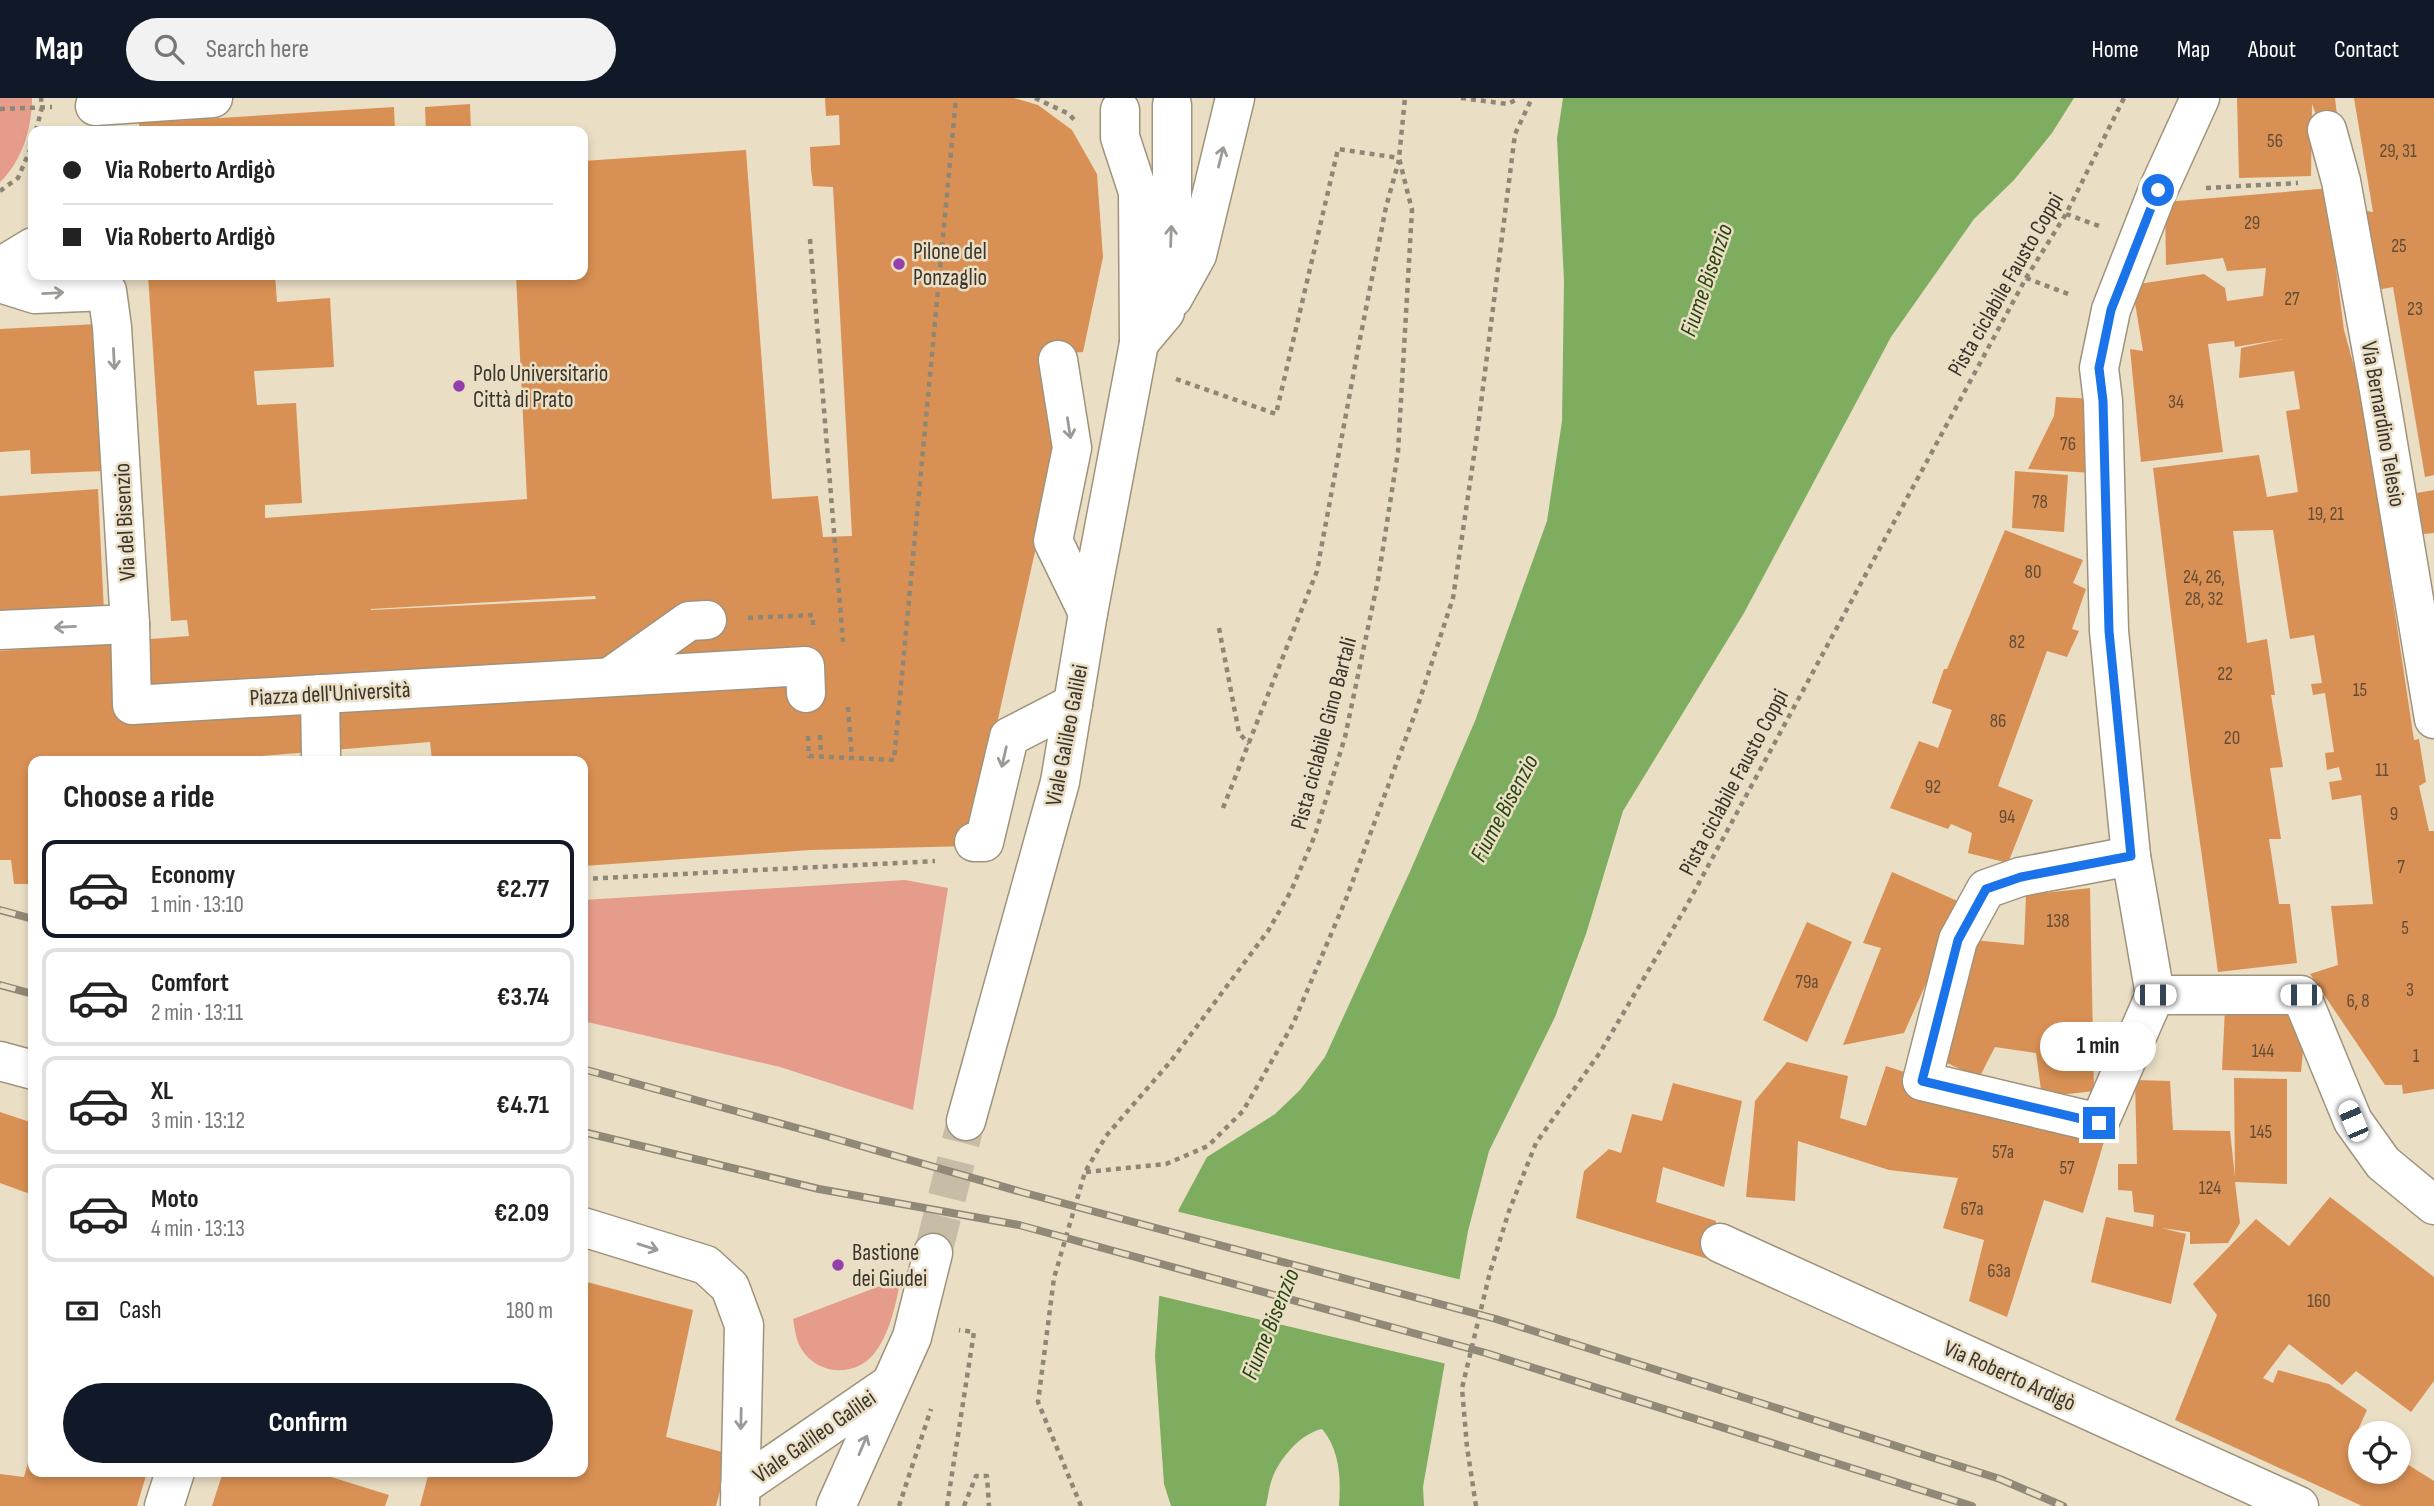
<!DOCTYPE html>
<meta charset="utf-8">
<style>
:root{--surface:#fff;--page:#f2f2f2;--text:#222;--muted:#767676;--line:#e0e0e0;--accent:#111827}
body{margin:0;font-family:"Sofia Sans Condensed",sans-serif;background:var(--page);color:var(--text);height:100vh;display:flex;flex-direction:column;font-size:26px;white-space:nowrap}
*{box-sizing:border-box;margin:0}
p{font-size:23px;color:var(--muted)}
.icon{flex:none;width:38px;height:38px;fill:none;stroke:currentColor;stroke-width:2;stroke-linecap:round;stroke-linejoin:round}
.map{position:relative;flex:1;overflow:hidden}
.side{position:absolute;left:28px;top:658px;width:560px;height:721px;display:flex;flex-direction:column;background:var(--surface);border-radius:14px;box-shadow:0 4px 10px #0003}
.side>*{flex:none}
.top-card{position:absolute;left:28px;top:28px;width:560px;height:154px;border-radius:14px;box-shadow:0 4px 10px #0003;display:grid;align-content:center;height:154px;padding:0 35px;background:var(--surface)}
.buttons{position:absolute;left:2348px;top:1323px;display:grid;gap:14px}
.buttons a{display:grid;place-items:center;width:63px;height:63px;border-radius:50%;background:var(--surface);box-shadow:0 4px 10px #0003;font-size:35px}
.end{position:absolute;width:32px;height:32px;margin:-16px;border:9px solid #1a73e8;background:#fff;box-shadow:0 0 0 4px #fff}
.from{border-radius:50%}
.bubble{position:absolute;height:49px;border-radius:24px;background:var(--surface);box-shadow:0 4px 10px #0003;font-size:23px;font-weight:700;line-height:49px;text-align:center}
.car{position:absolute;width:21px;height:42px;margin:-21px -10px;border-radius:9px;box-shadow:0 0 5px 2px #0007;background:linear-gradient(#fff 24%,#345 0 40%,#fff 0 76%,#345 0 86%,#fff 0)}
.top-card b{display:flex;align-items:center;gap:24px;height:66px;font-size:26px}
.top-card b+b{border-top:2px solid var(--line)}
.top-card i{width:18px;height:18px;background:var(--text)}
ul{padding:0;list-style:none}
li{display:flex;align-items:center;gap:21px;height:98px;margin:0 14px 10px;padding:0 21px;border:4px solid var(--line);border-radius:14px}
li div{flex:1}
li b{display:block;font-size:26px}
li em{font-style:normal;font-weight:700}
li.active{border-color:var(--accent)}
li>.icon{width:63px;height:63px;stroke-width:1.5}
h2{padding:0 35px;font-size:32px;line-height:84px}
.pay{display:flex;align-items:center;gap:18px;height:77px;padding:0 35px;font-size:26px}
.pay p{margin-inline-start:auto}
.action{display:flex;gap:14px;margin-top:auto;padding:14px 35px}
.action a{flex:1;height:80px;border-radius:42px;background:var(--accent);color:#fff;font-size:28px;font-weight:700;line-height:80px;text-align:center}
header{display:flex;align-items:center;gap:42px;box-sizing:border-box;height:98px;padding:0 35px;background:var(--accent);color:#fff}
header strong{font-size:33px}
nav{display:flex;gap:38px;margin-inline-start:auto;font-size:24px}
.search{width:490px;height:63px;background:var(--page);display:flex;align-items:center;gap:18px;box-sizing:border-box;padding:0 24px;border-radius:38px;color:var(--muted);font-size:26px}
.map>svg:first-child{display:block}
.green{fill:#e59c8b}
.water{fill:#7fad60}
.pier{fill:#eadec5}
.building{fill:#d99054;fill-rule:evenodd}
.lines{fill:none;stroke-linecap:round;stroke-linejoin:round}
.minor-tunnel{stroke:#c7bca6;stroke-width:38;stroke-dasharray:38 19;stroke-linecap:butt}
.minor-casing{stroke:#9f937c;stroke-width:41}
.path{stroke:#8f8776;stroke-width:4.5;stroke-dasharray:5 5;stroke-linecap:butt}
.minor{stroke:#fff;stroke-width:38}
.rail-casing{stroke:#918978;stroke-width:8}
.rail{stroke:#eadec5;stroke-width:5;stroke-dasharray:16;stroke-linecap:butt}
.oneway{stroke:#9c9a96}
.route{stroke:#1a73e8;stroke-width:9}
.poi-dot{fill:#953fac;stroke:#eadec5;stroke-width:2.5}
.labels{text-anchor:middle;stroke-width:5;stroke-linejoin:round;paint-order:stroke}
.number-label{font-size:19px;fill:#624c36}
.poi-label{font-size:23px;fill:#3a352c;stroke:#eadec5;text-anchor:start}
.street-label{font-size:23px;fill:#3a352c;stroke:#eadec5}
.water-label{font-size:24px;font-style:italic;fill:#27450e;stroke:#eadec5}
</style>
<header>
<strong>Map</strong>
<div class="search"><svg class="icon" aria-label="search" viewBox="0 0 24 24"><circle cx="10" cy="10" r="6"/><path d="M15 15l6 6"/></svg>Search here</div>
<nav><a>Home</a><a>Map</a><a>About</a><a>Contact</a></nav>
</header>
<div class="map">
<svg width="2434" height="1408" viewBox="0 0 2434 1408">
<rect width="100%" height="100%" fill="#eadec5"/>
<g class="green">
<path d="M 0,0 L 32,0 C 32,30 22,63 0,84 Z"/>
<path d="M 905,782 L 948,790 L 913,1012 L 780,969 L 583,923 L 583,802 Z"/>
<path d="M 901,1180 C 896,1205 890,1237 873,1257 C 854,1279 818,1277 802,1252 C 796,1243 795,1232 793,1221 Z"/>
</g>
<path class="water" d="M 1563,0 L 2074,0 L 2052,35 L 2014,82 L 1974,121 L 1891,239 L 1744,515 L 1623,713 L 1586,836 L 1555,919 L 1489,1053 L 1468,1133 L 1423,1389 L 1424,1408 L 1339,1408 C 1341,1381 1340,1352 1322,1331 C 1301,1335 1279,1361 1272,1381 C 1269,1389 1268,1399 1266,1408 L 1171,1408 L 1164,1386 L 1155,1258 L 1160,1187 L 1179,1111 L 1207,1059 L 1275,1016 L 1300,992 L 1325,959 L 1412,769 L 1475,623 L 1547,423 L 1562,323 L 1564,183 L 1557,40 Z"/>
<path class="pier" d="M 1175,1113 L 1462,1182 L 1447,1266 L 1156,1197 Z"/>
<g class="building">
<path d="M 825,0 L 1014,0 L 1038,7 L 1072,32 L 1097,76 L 1103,159 L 1083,254 L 1047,257 L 1055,363 L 970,748 L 810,752 L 583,768 L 583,663 L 432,663 L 430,644 L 261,658 L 261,663 L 33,663 L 33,786 L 14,786 L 11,762 L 0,762 L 0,553 L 189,538 L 187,522 L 171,523 L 148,177 L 275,177 L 277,204 L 330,200 L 334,269 L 254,273 L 257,307 L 296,305 L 302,405 L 265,407 L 265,420 L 527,401 L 516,177 L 583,177 L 583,63 L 746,52 L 772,401 L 818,398 L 823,439 L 852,438 L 833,89 L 813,88 L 811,72 L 810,49 L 840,47 L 839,17 L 826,18 ZM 595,498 L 596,501 L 371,512 L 371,511 Z"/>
<path d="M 2237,0 L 2335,0 L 2338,26 L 2321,29 L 2312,6 L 2311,78 L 2239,80 Z"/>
<path d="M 2354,0 L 2434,0 L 2434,377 L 2425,379 L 2393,189 L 2371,193 L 2360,112 L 2373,114 Z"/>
<path d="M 470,6 L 471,33 L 426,33 L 425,9 Z"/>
<path d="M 394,9 L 395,33 L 139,33 L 139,25 Z"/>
<path d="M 2332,90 L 2342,145 L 2333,147 L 2344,232 L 2363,301 L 2414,642 L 2419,641 L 2426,684 L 2419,688 L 2429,733 L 2434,733 L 2434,991 L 2403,996 L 2402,987 L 2385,987 L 2310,876 L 2338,867 L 2331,808 L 2373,806 L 2361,697 L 2332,702 L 2329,684 L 2342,682 L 2339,669 L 2327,672 L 2325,655 L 2334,654 L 2325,595 L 2313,597 L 2311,586 L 2322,585 L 2314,537 L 2290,541 L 2273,432 L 2233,433 L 2247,545 L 2267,541 L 2275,597 L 2271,597 L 2283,669 L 2270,670 L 2281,741 L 2269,741 L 2279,806 L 2290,806 L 2297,865 L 2218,874 L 2191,680 L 2153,370 L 2259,357 L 2267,399 L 2298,394 L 2286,313 L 2300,311 L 2294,273 L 2239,280 L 2241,250 L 2283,241 L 2235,249 L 2234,243 L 2208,246 L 2223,354 L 2141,364 L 2130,251 L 2143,253 L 2132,187 L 2204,176 L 2225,190 L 2227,203 L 2263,198 L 2266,170 L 2227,173 L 2223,160 L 2166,167 L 2165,104 Z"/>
<path d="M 97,226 L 104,373 L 31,376 L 30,352 L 0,354 L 0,231 Z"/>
<path d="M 2056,299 L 2098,301 L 2093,375 L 2028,371 L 2054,318 Z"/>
<path d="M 2015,373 L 2068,377 L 2064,434 L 2012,430 Z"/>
<path d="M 98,391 L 104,514 L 0,520 L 0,398 Z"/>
<path d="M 2434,392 L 2434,435 L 2423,436 L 2417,395 Z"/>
<path d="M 2005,432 L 2083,462 L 2073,485 L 2086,491 L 2072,531 L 2079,533 L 2067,559 L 2047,553 L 1998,688 L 2033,702 L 2008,765 L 1968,755 L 1972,735 L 1951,726 L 1948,731 L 1890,710 L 1919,643 L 1938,650 L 1952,612 L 1932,605 L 1944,571 L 1947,571 Z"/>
<path d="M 1892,774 L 1962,805 L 1904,935 L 1843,947 L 1881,850 L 1863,845 Z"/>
<path d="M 2090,790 L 2094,993 L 2042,999 L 2036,955 L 1995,949 L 1979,980 L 1943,963 L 1974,842 L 2024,847 L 2026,797 Z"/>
<path d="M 1807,824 L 1852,844 L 1807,944 L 1763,922 Z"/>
<path d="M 2225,910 L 2293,910 L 2305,931 L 2301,974 L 2222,972 Z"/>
<path d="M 1787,964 L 1848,978 L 1840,1020 L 1866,1028 L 1886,968 L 2105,1040 L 2083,1115 L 2044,1102 L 2007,1219 L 1969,1203 L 1984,1142 L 1943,1130 L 1958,1080 L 1889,1072 L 1798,1043 L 1795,1103 L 1746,1099 L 1755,1003 Z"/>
<path d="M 2234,980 L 2287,981 L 2287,1086 L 2235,1084 L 2240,1125 L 2228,1145 L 2190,1146 L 2190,1134 L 2161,1130 L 2186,1136 L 2171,1206 L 2091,1184 L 2106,1119 L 2153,1129 L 2154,1117 L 2134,1114 L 2132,1093 L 2118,1092 L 2118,1066 L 2137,1066 L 2135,982 L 2170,983 L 2173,1032 L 2230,1033 L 2235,1079 Z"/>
<path d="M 1673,985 L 1742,1003 L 1724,1089 L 1663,1069 L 1656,1104 L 1716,1123 L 1711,1162 L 1576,1120 L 1584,1073 L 1609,1051 L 1621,1055 L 1632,1016 L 1662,1023 Z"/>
<path d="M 0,1014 L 33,1025 L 33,1097 L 0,1085 Z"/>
<path d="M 2330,1099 L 2434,1179 L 2434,1283 L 2411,1314 L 2356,1273 L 2342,1287 L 2289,1246 L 2263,1280 L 2273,1285 L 2278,1272 L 2329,1286 L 2367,1312 L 2357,1334 L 2361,1336 L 2361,1374 L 2399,1374 L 2399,1361 L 2434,1383 L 2434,1408 L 2362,1408 L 2175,1322 L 2217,1217 L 2193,1186 L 2256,1121 L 2289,1148 Z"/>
<path d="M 583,1183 L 693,1212 L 666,1339 L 730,1356 L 716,1408 L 420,1408 L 429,1374 L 583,1374 Z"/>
<path d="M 32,1350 L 33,1374 L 147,1374 L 137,1408 L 0,1408 L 0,1376 L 24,1379 Z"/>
<path d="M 223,1374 L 315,1374 L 389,1397 L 385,1408 L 212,1408 Z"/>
</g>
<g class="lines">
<path class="minor-tunnel" d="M 933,1155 L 966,1023"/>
<defs>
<g id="minor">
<path d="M 2200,0 L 2158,92 L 2111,212 L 2099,270 L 2103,303 L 2109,533 L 2131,758 L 2155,897 L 2301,897 L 2353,1023 L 2383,1065 L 2434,1107"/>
<path d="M 95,8 L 213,0"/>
<path d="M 2327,32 L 2341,83 L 2379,292 L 2434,621"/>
<path d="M 0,169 L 33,149"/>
<path d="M 0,185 L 35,196 L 107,193 L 112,229 L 130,526 L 132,607 L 805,568 L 806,595"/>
<path d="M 1173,200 L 1197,157 L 1235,0"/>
<path d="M 1139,245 L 1165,214 L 1172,141 L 1172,7"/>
<path d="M 1058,262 L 1072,350 L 1053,443 L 1088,515"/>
<path d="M 0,532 L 130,526"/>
<path d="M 610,579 L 689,523 L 707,522"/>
<path d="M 320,596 L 321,658"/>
<path d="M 974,744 L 984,744 L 1009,639 L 1073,606"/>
<path d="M 2131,758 L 2020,779 L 1986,791 L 1958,842 L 1922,983 L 2099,1025 L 2155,897"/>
<path d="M 0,963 L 33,972"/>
<path d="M 966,1023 L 1060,684 L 1088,515 L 1139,245 L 1138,94 L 1120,39 L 1120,12"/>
<path d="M 583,1129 L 706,1167 L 730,1189 L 744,1227 L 740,1408"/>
<path d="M 1720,1145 L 2299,1408"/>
<path d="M 740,1389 L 889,1287"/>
<path d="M 164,1408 L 175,1374"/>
<path d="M 836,1408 L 912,1239 L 933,1155"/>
</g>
</defs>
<use href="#minor" class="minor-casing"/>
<g class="path">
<path d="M 1035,0 L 1069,16 L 1076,24"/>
<path d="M 1461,0 L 1508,6 L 1519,0"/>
<path d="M 0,11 L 52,9"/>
<path d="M 36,33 L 42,9 L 41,0"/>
<path d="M 2206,90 L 2298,85"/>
<path d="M 0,93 L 18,80 L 33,45"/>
<path d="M 2066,116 L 2099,128"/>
<path d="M 810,141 L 843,544"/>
<path d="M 2026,180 L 2071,197"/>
<path d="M 1176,281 L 1276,316 L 1338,51 L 1399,60"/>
<path d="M 748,520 L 813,517 L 813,527"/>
<path d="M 1219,530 L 1239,635 L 1249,646"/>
<path d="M 848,609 L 852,660"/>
<path d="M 820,637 L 821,658 L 823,658"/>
<path d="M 808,638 L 809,658 L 894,662 L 956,0"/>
<path d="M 1223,710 L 1317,473 L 1359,246 L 1386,109 L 1399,62"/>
<path d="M 583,781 L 935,763"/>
<path d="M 1086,1074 L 1166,1066 L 1208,1048 L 1243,1013 L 1293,926 L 1346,801 L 1416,613 L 1453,500 L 1477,337 L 1515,36 L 1532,0"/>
<path d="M 899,1408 L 931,1311"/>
<path d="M 947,1408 L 974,1234 L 959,1232"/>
<path d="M 964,1408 L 976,1378 L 987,1378 L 989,1408"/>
<path d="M 1081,1408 L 1038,1304 L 1054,1180 L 1085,1074 L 1106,1038 L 1171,963 L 1268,833 L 1291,793 L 1315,737 L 1345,639 L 1378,482 L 1398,354 L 1412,112 L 1399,60 L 1405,0"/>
<path d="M 1476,1408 L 1467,1349 L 1462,1290 L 1490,1174 L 1509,1113 L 1536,1045 L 1601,953 L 1687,807 L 2026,180 L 2066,116 L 2124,0"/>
</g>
<use href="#minor" class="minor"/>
<defs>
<g id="rail">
<path d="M 0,812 L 33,821"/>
<path d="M 0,887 L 33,896"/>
<path d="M 583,971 L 826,1038 L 1025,1095 L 1496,1221 L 2000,1381 L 2063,1408"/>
<path d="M 583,1034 L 819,1091 L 1019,1127 L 1486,1255 L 1972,1408"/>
</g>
</defs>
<use href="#rail" class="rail-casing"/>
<use href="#rail" class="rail"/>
</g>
<defs><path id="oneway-shaft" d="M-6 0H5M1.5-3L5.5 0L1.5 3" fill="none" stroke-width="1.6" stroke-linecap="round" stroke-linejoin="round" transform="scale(1.75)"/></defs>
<g class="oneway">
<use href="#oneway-shaft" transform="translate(1221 59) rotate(-76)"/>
<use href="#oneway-shaft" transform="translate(1171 138) rotate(-88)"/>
<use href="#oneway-shaft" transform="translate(53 195) rotate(-3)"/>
<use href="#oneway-shaft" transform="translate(114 261) rotate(87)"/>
<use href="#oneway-shaft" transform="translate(1069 330) rotate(81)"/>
<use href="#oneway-shaft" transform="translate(65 529) rotate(177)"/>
<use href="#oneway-shaft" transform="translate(1004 659) rotate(103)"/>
<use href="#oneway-shaft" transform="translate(648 1149) rotate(17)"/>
<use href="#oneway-shaft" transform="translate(741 1321) rotate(91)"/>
<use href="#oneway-shaft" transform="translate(863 1347) rotate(-67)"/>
</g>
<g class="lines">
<path class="route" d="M 2099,1025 L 1922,983 L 1958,842 L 1986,791 L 2021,779 L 2131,758 L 2109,533 L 2103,303 L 2099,270 L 2111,212 L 2158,92"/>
</g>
<g class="poi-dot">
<circle cx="899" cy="166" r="7"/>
<circle cx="459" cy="288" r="7"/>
<circle cx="838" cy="1167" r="7"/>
</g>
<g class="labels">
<g class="number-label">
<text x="2275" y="49">56</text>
<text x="2398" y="59">29, 31</text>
<text x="2252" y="131">29</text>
<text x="2399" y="154">25</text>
<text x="2292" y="207">27</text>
<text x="2415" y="217">23</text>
<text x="2176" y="310">34</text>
<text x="2068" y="352">76</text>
<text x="2040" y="410">78</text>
<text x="2326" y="422">19, 21</text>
<text x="2033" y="480">80</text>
<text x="2204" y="485">24, 26,<tspan x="2204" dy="22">28, 32</tspan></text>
<text x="2017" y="550">82</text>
<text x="2225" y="582">22</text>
<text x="2360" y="598">15</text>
<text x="1998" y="629">86</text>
<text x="2232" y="646">20</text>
<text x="2382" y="678">11</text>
<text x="1933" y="695">92</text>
<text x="2394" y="722">9</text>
<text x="2007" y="725">94</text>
<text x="2401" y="775">7</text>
<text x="2058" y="829">138</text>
<text x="2405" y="836">5</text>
<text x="1807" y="890">79a</text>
<text x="2410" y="898">3</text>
<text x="2358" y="909">6, 8</text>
<text x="2263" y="959">144</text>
<text x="2416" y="964">1</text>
<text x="2261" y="1040">145</text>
<text x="2003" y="1060">57a</text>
<text x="2067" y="1076">57</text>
<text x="2210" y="1096">124</text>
<text x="1972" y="1117">67a</text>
<text x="1999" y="1179">63a</text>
<text x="2319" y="1209">160</text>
</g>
<g class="poi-label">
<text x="913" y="161">Pilone del<tspan x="913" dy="26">Ponzaglio</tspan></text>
<text x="473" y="283">Polo Universitario<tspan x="473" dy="26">Città di Prato</tspan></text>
<text x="852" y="1162">Bastione<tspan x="852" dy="26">dei Giudei</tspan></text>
</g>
<g class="street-label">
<text transform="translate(2005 186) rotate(-60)" y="8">Pista ciclabile Fausto Coppi</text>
<text transform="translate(2384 326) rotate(80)" y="8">Via Bernardino Telesio</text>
<text transform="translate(124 424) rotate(-93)" y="8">Via del Bisenzio</text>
<text transform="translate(330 595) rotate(-3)" y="8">Piazza dell'Università</text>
<text transform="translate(1323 635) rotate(-75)" y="8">Pista ciclabile Gino Bartali</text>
<text transform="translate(1066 637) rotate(-79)" y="8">Viale Galileo Galilei</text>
<text transform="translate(1733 684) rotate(-62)" y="8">Pista ciclabile Fausto Coppi</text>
<text transform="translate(2010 1277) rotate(24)" y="8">Via Roberto Ardigò</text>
<text transform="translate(814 1338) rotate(-35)" y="8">Viale Galileo Galilei</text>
</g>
<g class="water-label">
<text transform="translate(1706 182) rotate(-71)" y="8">Fiume Bisenzio</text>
<text transform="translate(1504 710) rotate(-62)" y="8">Fiume Bisenzio</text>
<text transform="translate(1270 1226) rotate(-68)" y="8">Fiume Bisenzio</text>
</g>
</g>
</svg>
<div class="buttons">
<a><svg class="icon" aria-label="locate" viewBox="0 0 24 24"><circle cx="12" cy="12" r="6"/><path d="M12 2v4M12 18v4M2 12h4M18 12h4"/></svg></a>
</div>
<i class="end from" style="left:2158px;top:92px"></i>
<i class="end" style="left:2099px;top:1025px"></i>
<div class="bubble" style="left:2040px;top:924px;width:116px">1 min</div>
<i class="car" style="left:2155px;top:897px;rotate:90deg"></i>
<i class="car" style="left:2301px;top:897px;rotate:270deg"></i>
<i class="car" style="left:2353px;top:1023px;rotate:337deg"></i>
<div class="top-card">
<b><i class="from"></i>Via Roberto Ardigò</b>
<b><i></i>Via Roberto Ardigò</b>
</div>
<section class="side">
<h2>Choose a ride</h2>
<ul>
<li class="active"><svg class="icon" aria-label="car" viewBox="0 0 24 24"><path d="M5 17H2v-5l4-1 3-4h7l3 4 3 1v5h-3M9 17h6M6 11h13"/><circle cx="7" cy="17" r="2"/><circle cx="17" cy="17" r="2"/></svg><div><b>Economy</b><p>1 min · 13:10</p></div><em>€2.77</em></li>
<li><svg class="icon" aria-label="car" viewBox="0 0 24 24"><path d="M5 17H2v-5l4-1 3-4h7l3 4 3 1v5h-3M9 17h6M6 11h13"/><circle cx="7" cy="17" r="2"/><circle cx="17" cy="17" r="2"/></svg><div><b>Comfort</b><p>2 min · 13:11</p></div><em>€3.74</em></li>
<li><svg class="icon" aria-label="car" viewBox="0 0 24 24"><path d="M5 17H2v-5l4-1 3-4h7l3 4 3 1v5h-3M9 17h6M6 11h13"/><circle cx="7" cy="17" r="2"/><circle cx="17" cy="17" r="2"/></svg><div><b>XL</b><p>3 min · 13:12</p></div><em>€4.71</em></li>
<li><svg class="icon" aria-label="car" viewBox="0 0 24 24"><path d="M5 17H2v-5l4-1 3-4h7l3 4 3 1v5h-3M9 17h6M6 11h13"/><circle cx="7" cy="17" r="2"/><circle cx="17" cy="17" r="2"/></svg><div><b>Moto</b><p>4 min · 13:13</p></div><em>€2.09</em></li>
</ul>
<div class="pay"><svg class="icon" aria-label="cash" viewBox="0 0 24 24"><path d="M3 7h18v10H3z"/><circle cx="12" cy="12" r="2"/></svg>Cash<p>180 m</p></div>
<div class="action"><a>Confirm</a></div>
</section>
</div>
